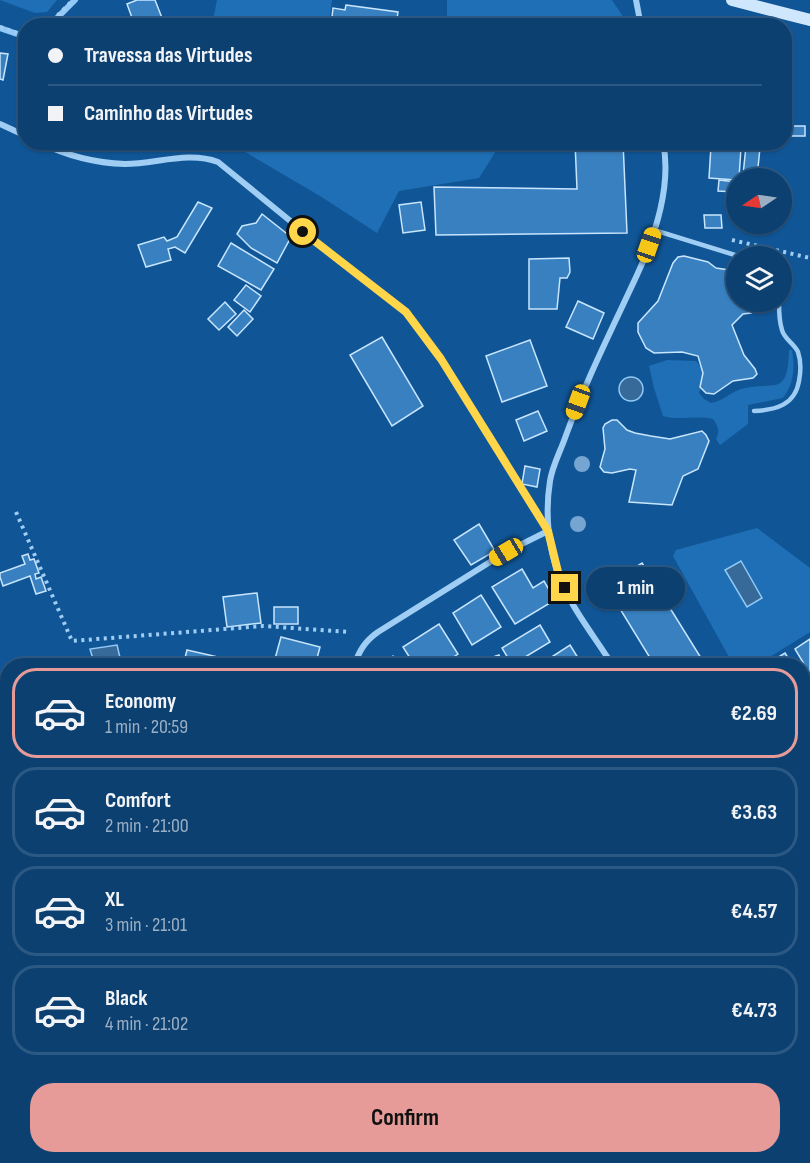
<!DOCTYPE html>
<meta charset="utf-8">
<style>
:root{--surface:#0c4071;--page:#154776;--text:#f1f3f6;--muted:#9aafc3;--line:#2c5984;--accent:#e69b98}
body{margin:0;font-family:"Sofia Sans Condensed",sans-serif;background:var(--page);color:var(--text);height:100vh;display:flex;flex-direction:column;font-size:22px;white-space:nowrap}
*{box-sizing:border-box;margin:0}
p{font-size:20px;color:var(--muted)}
.icon{flex:none;width:33px;height:33px;fill:none;stroke:currentColor;stroke-width:2;stroke-linecap:round;stroke-linejoin:round}
.map{position:relative;flex:1;overflow:hidden}
.side{position:absolute;left:0px;top:658px;width:810px;height:506px;display:flex;flex-direction:column;background:var(--surface);border-radius:24px 24px 0 0;box-shadow:0 2px 4px #0004,0 0 0 2px var(--line)}
.side>*{flex:none}
.guide{position:absolute;left:18px;top:18px;width:774px;height:132px;border-radius:24px;box-shadow:0 2px 4px #0004,0 0 0 2px var(--line);display:grid;align-content:center;height:132px;padding:0 30px;background:var(--surface)}
.needle{width:39px;rotate:257deg}
.fabs{position:absolute;left:726px;top:168px;display:grid;gap:12px}
.fabs a{display:grid;place-items:center;width:66px;height:66px;border-radius:50%;background:var(--surface);box-shadow:0 2px 4px #0004,0 0 0 2px var(--line);font-size:30px}
.end{position:absolute;width:27px;height:27px;margin:-14px;border:8px solid #ffd54a;background:#111;box-shadow:0 0 0 3px #111}
.from{border-radius:50%}
.bubble{position:absolute;height:42px;border-radius:21px;background:var(--surface);box-shadow:0 2px 4px #0004,0 0 0 2px var(--line);font-size:20px;font-weight:700;line-height:42px;text-align:center}
.car{position:absolute;width:18px;height:36px;margin:-18px -9px;border-radius:8px;box-shadow:0 0 4px 2px #0007;background:linear-gradient(#f5c518 24%,#345 0 40%,#f5c518 0 76%,#345 0 86%,#f5c518 0)}
.guide b{display:flex;align-items:center;gap:21px;height:57px;font-size:22px}
.guide b+b{border-top:2px solid var(--line)}
.guide i{width:15px;height:15px;background:var(--text)}
ul{padding:10px 0 0;list-style:none}
li{display:flex;align-items:center;gap:18px;height:90px;margin:0 12px 9px;padding:0 18px;border:3px solid var(--line);border-radius:24px}
li div{flex:1}
li b{display:block;font-size:22px}
li em{font-style:normal;font-weight:700}
li.on{border-color:var(--accent)}
li>.icon{width:54px;height:54px;stroke-width:1.5}
.cta{display:flex;gap:12px;margin-top:auto;padding:12px 30px}
.cta a{flex:1;height:69px;border-radius:24px;background:var(--accent);color:#111;font-size:24px;font-weight:700;line-height:69px;text-align:center}
.map>svg:first-child{display:block}
.green{fill:#1e6fb5}
.water{fill:#376a99;stroke:#91c9f8;stroke-width:1.5}
.lines{fill:none;stroke-linecap:round;stroke-linejoin:round}
.stream{stroke:#91c9f8;stroke-width:6}
.building{fill:#3880c0;stroke:#c8e5fe;stroke-width:1.5}
.path{stroke:#9fcdf4;stroke-width:4;stroke-dasharray:3 4.5;stroke-linecap:butt}
.lane{stroke:#9fcdf4;stroke-width:4.5}
.street{stroke:#9fcdf4;stroke-width:6}
.secondary{stroke:#cfe7fd;stroke-width:12}
.tree{fill:#75a5d0}
.route{stroke:#ffd54a;stroke-width:8}
</style>
<div class="map">
<svg width="810" height="1163" viewBox="0 0 810 1163">
<rect width="100%" height="100%" fill="#105697"/>
<g class="green">
<path d="M 0,0 L 57,0 L 47,12 L 35,13 Z"/>
<path d="M 217,0 L 332,0 L 329,25 L 212,25 Z"/>
<path d="M 447,0 L 612,0 L 622,15 L 624,25 L 447,25 Z"/>
<path d="M 230,143 L 501,143 L 479,178 L 399,191 L 377,233 L 320,196 Z"/>
<path d="M 789,350 L 792,350 C 795,369 794,383 783,398 L 748,405 L 748,424 L 720,445 L 716,439 C 720,431 718,426 713,419 C 697,415 680,421 663,416 L 654,388 L 649,366 L 667,360 L 696,361 C 706,372 704,380 699,393 L 704,399 L 711,403 C 723,401 731,392 741,389 C 774,380 788,399 789,350 Z"/>
<path d="M 757,528 L 810,568 L 810,632 L 755,666 L 734,666 L 673,556 L 676,550 Z"/>
<path d="M 0,801 L 7,807 L 7,895 L 0,886 Z"/>
</g>
<g class="water">
<circle cx="631" cy="389" r="12"/>
<path d="M 741,561 L 762,598 L 747,607 L 725,570 Z"/>
<path d="M 117,645 L 122,666 L 95,666 L 90,649 Z"/>
</g>
<g class="lines">
<g class="stream">
<path d="M 49,26 L 75,0"/>
<path d="M 0,28 L 26,37"/>
</g>
</g>
<g class="building">
<path d="M 137,0 L 155,0 L 164,23 L 157,26 L 135,26 L 127,4 Z"/>
<path d="M 346,5 L 398,12 L 396,26 L 331,26 L 333,8 L 345,10 Z"/>
<path d="M 704,17 L 731,26 L 702,26 Z"/>
<path d="M 0,53 L 8,54 L 3,80 L 0,79 Z"/>
<rect x="784" y="126" width="21" height="10"/>
<path d="M 575,142 L 623,142 L 627,233 L 436,235 L 434,187 L 577,189 Z"/>
<path d="M 711,146 L 741,148 L 739,178 L 736,180 L 709,178 Z"/>
<path d="M 746,146 L 760,148 L 757,177 L 743,175 Z"/>
<path d="M 719,180 L 736,182 L 735,192 L 718,191 Z"/>
<path d="M 198,202 L 212,208 L 185,253 L 175,247 L 168,249 L 171,260 L 146,267 L 138,245 L 164,237 L 167,241 L 177,237 Z"/>
<path d="M 421,202 L 425,230 L 403,233 L 399,205 Z"/>
<path d="M 262,214 L 291,237 L 277,263 L 251,248 L 237,234 L 242,226 L 256,223 Z"/>
<path d="M 704,215 L 721,215 L 722,228 L 705,228 Z"/>
<path d="M 231,243 L 274,269 L 261,290 L 218,266 Z"/>
<path d="M 684,256 L 708,262 L 716,268 L 736,271 L 736,302 L 766,302 L 764,306 L 751,313 L 743,314 L 732,325 L 744,355 L 755,369 L 757,374 L 753,378 L 733,381 L 714,394 L 706,393 L 700,387 L 703,373 L 698,356 L 682,352 L 654,353 L 646,348 L 638,332 L 638,323 L 658,301 L 673,263 L 678,257 Z"/>
<path d="M 569,258 L 570,272 L 567,278 L 560,278 L 557,309 L 529,309 L 529,259 Z"/>
<path d="M 246,285 L 261,296 L 250,312 L 234,300 Z"/>
<path d="M 578,301 L 604,313 L 593,339 L 566,327 Z"/>
<path d="M 225,302 L 236,314 L 219,330 L 208,319 Z"/>
<path d="M 244,310 L 253,319 L 237,336 L 228,327 Z"/>
<path d="M 382,337 L 423,406 L 392,426 L 350,355 Z"/>
<path d="M 530,340 L 547,386 L 502,402 L 486,356 Z"/>
<path d="M 538,411 L 547,431 L 524,441 L 516,420 Z"/>
<path d="M 612,420 L 617,420 L 627,430 L 635,433 L 651,436 L 670,439 L 702,431 L 706,435 L 709,441 L 698,469 L 683,476 L 672,505 L 629,502 L 636,470 L 630,469 L 612,473 L 604,472 L 600,467 L 605,449 L 603,428 L 605,424 Z"/>
<path d="M 525,466 L 540,469 L 537,487 L 522,484 Z"/>
<path d="M 479,524 L 495,551 L 471,565 L 454,540 Z"/>
<path d="M 28,554 L 30,560 L 34,559 L 39,573 L 35,574 L 36,579 L 41,577 L 46,591 L 36,594 L 30,576 L 3,586 L 0,577 L 0,573 L 25,564 L 22,556 Z"/>
<path d="M 642,563 L 706,666 L 655,666 L 606,586 Z"/>
<path d="M 522,569 L 533,588 L 544,581 L 555,600 L 515,624 L 492,587 Z"/>
<path d="M 257,593 L 261,623 L 227,627 L 223,597 Z"/>
<path d="M 481,595 L 501,627 L 472,645 L 453,613 Z"/>
<rect x="274" y="607" width="24" height="17"/>
<path d="M 439,624 L 458,654 L 443,664 L 444,666 L 415,666 L 403,647 Z"/>
<path d="M 540,625 L 550,642 L 512,665 L 502,648 Z"/>
<path d="M 281,637 L 320,647 L 315,666 L 273,666 Z"/>
<path d="M 810,639 L 810,674 L 795,649 Z"/>
<path d="M 570,645 L 583,666 L 551,666 L 547,660 Z"/>
<path d="M 187,650 L 227,659 L 226,666 L 183,666 Z"/>
<path d="M 785,653 L 793,666 L 764,666 Z"/>
<path d="M 499,655 L 503,666 L 490,666 L 487,659 Z"/>
<path d="M 393,656 L 399,666 L 382,666 L 384,662 Z"/>
<path d="M 807,833 L 810,837 L 810,892 L 802,879 L 802,836 Z"/>
<path d="M 810,1050 L 810,1080 L 802,1085 L 802,1055 Z"/>
<path d="M 0,1057 L 8,1071 L 8,1104 L 1,1107 Z"/>
<path d="M 810,1091 L 810,1119 L 802,1123 L 802,1096 Z"/>
<path d="M 810,1147 L 810,1151 L 804,1154 L 806,1159 L 810,1157 L 810,1163 L 795,1163 L 792,1156 L 802,1156 L 802,1150 Z"/>
<path d="M 270,1156 L 312,1156 L 317,1163 L 267,1163 L 265,1160 Z"/>
<path d="M 383,1156 L 424,1156 L 423,1157 L 425,1163 L 387,1163 Z"/>
<path d="M 659,1156 L 700,1156 L 702,1159 L 697,1163 L 664,1163 Z"/>
</g>
<g class="lines">
<g class="path">
<path d="M 47,26 L 73,0"/>
<path d="M 0,27 L 26,36"/>
<path d="M 732,240 L 810,258"/>
<path d="M 16,512 L 72,641 L 263,626 L 350,632"/>
</g>
<g class="lane">
<path d="M 654,230 L 738,256"/>
<path d="M 754,411 C 776,410 795,405 799,381 C 801,371 801,361 798,352 C 794,343 784,339 782,330 C 779,321 779,311 779,302"/>
<path d="M 802,715 L 810,710"/>
</g>
<g class="street">
<path d="M 636,0 L 641,26"/>
<path d="M 0,124 L 26,136"/>
<path d="M 39,142 C 67,156 93,163 125,164 C 156,164 188,151 218,162 L 337,259 L 406,312 L 441,359 L 548,531"/>
<path d="M 354,666 C 359,651 365,641 378,632 L 506,552 L 548,531"/>
<path d="M 613,666 C 595,637 571,608 559,576 C 548,547 545,512 550,481 C 552,467 560,452 565,438 C 585,382 612,329 637,275 C 655,236 672,186 663,142"/>
<path d="M 802,966 L 810,978"/>
<path d="M 0,998 L 8,986"/>
<path d="M 0,1140 L 8,1135"/>
<path d="M 355,1156 L 359,1163"/>
<path d="M 595,1163 L 602,1156"/>
</g>
<path class="secondary" d="M 732,0 L 810,20"/>
</g>
<g class="tree">
<circle cx="582" cy="464" r="8"/>
<circle cx="578" cy="524" r="8"/>
</g>
<g class="lines">
<path class="route" d="M 303,232 L 406,312 L 441,359 L 548,531 L 559,576 L 565,588"/>
</g>
</svg>
<div class="fabs">
<a><svg class="needle" viewBox="-14 -14 28 28"><path d="M0-13l5 13h-10z" fill="#e53935"/><path d="M0 13l5-13h-10z" fill="#9aafc3"/></svg></a>
<a><svg class="icon" aria-label="layers" viewBox="0 0 24 24"><path d="M12 4l9 5-9 5-9-5zM3 14l9 5 9-5"/></svg></a>
</div>
<i class="end from" style="left:303px;top:232px"></i>
<i class="end" style="left:565px;top:588px"></i>
<div class="bubble" style="left:586px;top:567px;width:99px">1 min</div>
<i class="car" style="left:649px;top:245px;rotate:19deg"></i>
<i class="car" style="left:578px;top:402px;rotate:200deg"></i>
<i class="car" style="left:506px;top:552px;rotate:239deg"></i>
<div class="guide">
<b><i class="from"></i>Travessa das Virtudes</b>
<b><i></i>Caminho das Virtudes</b>
</div>
<section class="side">
<ul>
<li class="on"><svg class="icon" aria-label="car" viewBox="0 0 24 24"><path d="M5 17H2v-5l4-1 3-4h7l3 4 3 1v5h-3M9 17h6M6 11h13"/><circle cx="7" cy="17" r="2"/><circle cx="17" cy="17" r="2"/></svg><div><b>Economy</b><p>1 min · 20:59</p></div><em>€2.69</em></li>
<li><svg class="icon" aria-label="car" viewBox="0 0 24 24"><path d="M5 17H2v-5l4-1 3-4h7l3 4 3 1v5h-3M9 17h6M6 11h13"/><circle cx="7" cy="17" r="2"/><circle cx="17" cy="17" r="2"/></svg><div><b>Comfort</b><p>2 min · 21:00</p></div><em>€3.63</em></li>
<li><svg class="icon" aria-label="car" viewBox="0 0 24 24"><path d="M5 17H2v-5l4-1 3-4h7l3 4 3 1v5h-3M9 17h6M6 11h13"/><circle cx="7" cy="17" r="2"/><circle cx="17" cy="17" r="2"/></svg><div><b>XL</b><p>3 min · 21:01</p></div><em>€4.57</em></li>
<li><svg class="icon" aria-label="car" viewBox="0 0 24 24"><path d="M5 17H2v-5l4-1 3-4h7l3 4 3 1v5h-3M9 17h6M6 11h13"/><circle cx="7" cy="17" r="2"/><circle cx="17" cy="17" r="2"/></svg><div><b>Black</b><p>4 min · 21:02</p></div><em>€4.73</em></li>
</ul>
<div class="cta"><a>Confirm</a></div>
</section>
</div>
